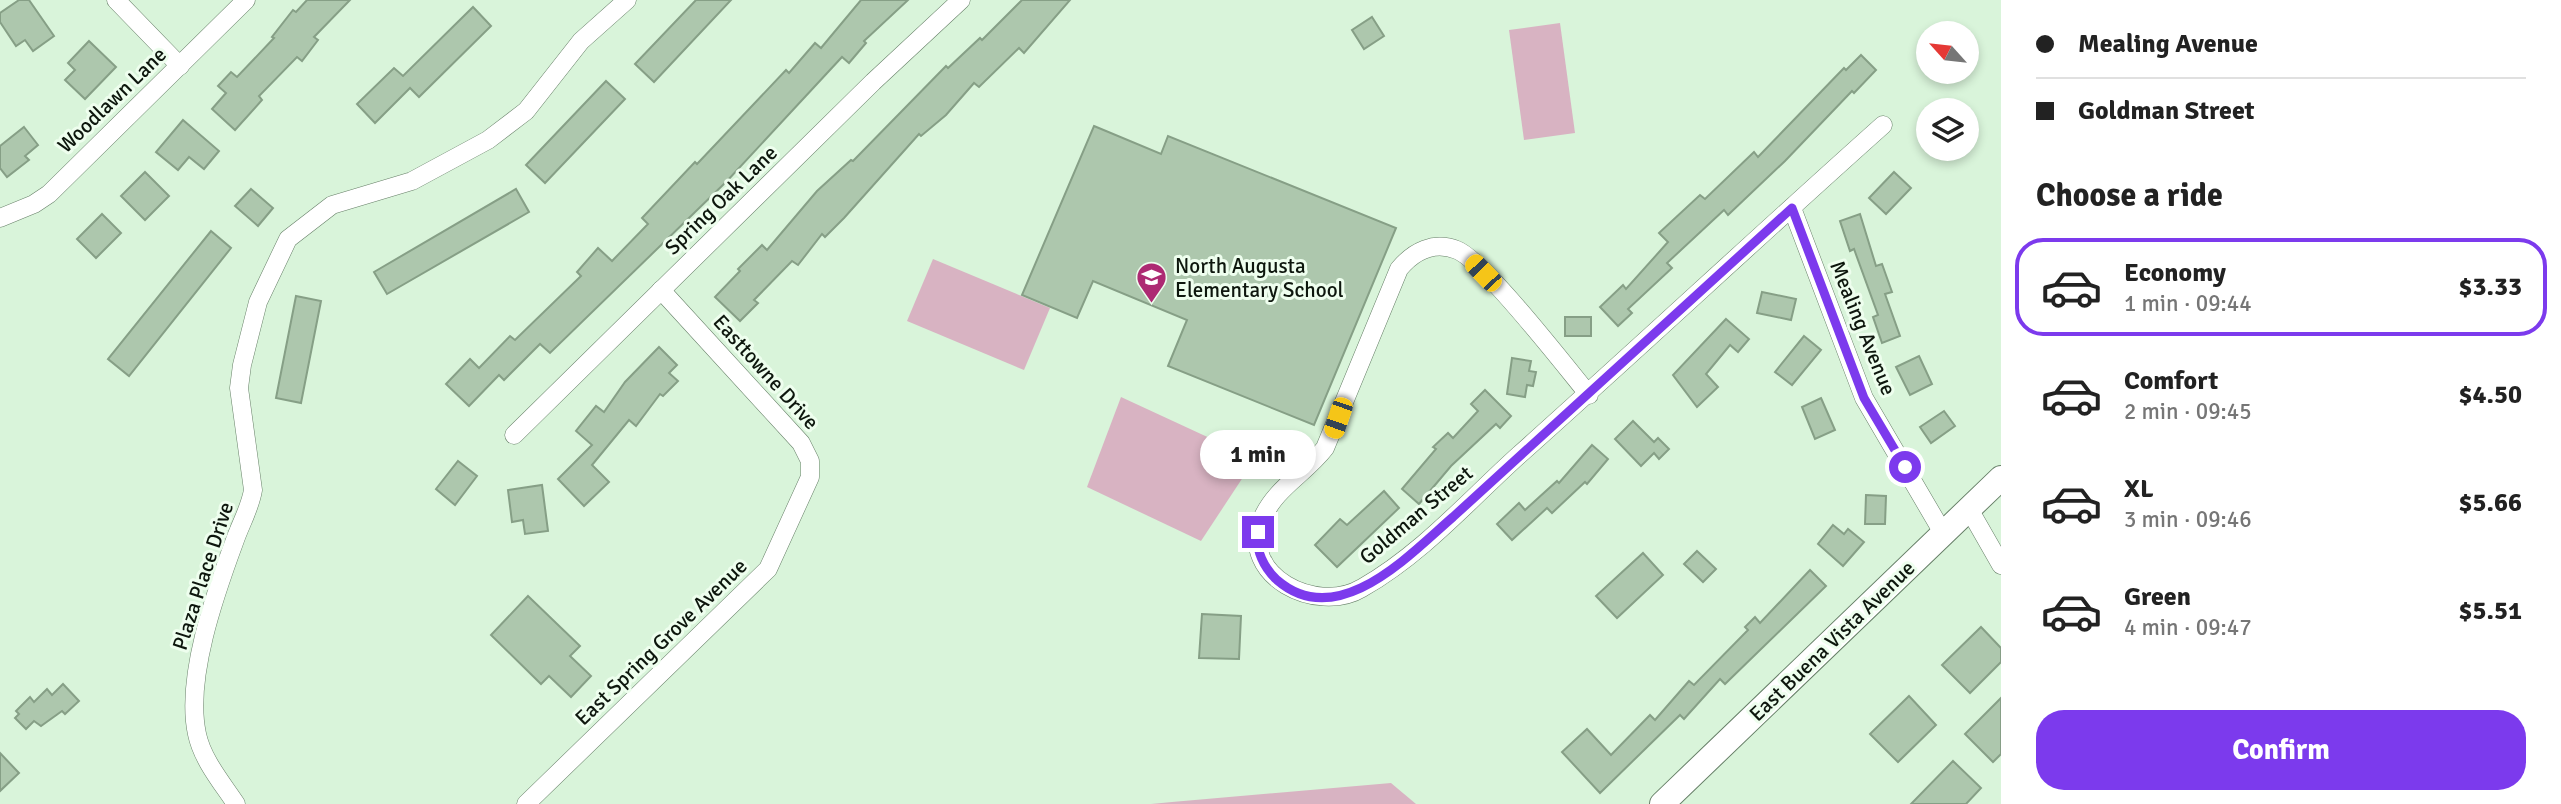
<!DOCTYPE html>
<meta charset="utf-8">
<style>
:root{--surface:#fff;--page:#f6f6f6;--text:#222;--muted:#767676;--line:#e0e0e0;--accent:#7c3aed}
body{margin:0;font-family:Signika,sans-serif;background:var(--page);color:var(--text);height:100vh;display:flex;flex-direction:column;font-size:26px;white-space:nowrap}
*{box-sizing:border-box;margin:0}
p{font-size:23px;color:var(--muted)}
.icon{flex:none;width:38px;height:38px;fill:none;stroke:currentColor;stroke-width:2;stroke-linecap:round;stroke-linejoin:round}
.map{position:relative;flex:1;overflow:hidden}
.details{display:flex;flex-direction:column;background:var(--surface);width:560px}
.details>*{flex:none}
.top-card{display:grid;align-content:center;height:154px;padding:0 35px;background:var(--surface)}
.needle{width:46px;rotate:297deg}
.buttons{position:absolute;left:1916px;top:21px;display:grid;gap:14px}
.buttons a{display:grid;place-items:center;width:63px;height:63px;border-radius:50%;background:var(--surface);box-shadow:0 4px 10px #0003;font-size:35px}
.end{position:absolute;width:32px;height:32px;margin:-16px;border:9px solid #7c3aed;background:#fff;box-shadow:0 0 0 4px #fff}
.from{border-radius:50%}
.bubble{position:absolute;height:49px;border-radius:24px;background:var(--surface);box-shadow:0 4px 10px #0003;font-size:23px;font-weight:700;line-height:49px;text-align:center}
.car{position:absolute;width:21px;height:42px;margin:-21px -10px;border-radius:9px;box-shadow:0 0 5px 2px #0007;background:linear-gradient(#f5c518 24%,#345 0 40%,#f5c518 0 76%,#345 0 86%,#f5c518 0)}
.top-card b{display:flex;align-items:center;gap:24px;height:66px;font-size:26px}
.top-card b+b{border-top:2px solid var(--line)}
.top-card i{width:18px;height:18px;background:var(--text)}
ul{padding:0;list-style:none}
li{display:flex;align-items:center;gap:21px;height:98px;margin:0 14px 10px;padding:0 21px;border:4px solid transparent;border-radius:28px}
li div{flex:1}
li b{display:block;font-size:26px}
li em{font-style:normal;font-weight:700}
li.active{border-color:var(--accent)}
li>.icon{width:63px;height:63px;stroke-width:1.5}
h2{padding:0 35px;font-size:32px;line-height:84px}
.primary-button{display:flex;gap:14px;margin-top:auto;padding:14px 35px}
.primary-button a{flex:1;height:80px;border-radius:28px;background:var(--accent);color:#fff;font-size:28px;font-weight:700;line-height:80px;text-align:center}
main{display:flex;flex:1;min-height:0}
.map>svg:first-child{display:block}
.green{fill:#d8b3c2}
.building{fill:#adc7ad;stroke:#869f86;stroke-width:2}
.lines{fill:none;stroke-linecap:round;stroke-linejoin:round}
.minor-casing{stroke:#667f67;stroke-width:19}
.secondary-casing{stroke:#667f67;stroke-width:26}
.minor{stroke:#fff;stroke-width:18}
.secondary{stroke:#fff;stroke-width:24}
.route{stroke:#7c3aed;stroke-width:9}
.labels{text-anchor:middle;stroke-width:6;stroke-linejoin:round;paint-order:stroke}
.street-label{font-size:21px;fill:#0d160d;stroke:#eefeee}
.poi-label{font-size:21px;fill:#0d160d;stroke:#eefeee;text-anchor:start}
</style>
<main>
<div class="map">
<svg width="2001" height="804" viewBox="0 0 2001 804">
<rect width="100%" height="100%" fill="#d9f4da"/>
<g class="green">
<path d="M 1560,23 L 1575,133 L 1524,140 L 1509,30 Z"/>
<path d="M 933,259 L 1050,308 L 1024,370 L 907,321 Z"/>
<path d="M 1121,397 L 1255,459 L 1201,541 L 1087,487 Z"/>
<path d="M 1391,783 L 1416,804 L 1151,804 L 1172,802 Z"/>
</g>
<g class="building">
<path d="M 19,0 L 29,0 L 54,36 L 33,51 L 25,40 L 16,46 L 0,22 L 0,13 Z"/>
<path d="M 307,0 L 350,0 L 314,37 L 318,40 L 302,61 L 297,57 L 259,96 L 262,100 L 235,130 L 212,109 L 226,93 L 218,86 L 231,72 L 237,77 L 274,38 L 272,37 L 293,10 L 296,12 Z"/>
<path d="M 696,0 L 731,0 L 654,82 L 635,64 Z"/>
<path d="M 861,0 L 908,0 L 864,41 L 866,43 L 849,63 L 842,57 L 727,181 L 550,353 L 540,344 L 504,380 L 499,375 L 469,406 L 446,384 L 470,359 L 479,368 L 510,336 L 515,340 L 581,276 L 577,272 L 598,248 L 612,261 L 648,224 L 642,218 L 678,180 L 695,162 L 697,164 L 786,70 L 789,73 L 815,43 L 821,48 Z"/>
<path d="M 1022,0 L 1070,0 L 1024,53 L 1019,48 L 979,87 L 974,83 L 946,115 L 921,136 L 919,134 L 844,218 L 825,237 L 822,234 L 798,265 L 792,261 L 754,300 L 758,303 L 740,321 L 715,297 L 740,271 L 738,269 L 762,245 L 767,250 L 817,191 L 851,160 L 853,161 L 946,66 L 948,68 L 980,38 L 982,40 Z"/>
<path d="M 473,7 L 491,26 L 419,97 L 410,88 L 375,123 L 357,104 L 394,68 L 403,76 Z"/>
<path d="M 1372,17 L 1384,36 L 1364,49 L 1352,30 Z"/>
<path d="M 89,41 L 116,67 L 85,99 L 65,80 L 75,70 L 68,63 Z"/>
<path d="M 1861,55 L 1876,70 L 1854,93 L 1852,91 L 1785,161 L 1728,215 L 1724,210 L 1667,263 L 1672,268 L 1628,309 L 1632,313 L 1618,326 L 1600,307 L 1623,285 L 1626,289 L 1668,242 L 1659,233 L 1700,195 L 1705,199 L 1754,152 L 1758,157 L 1844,68 L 1846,70 Z"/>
<path d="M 606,81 L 625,99 L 545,183 L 526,165 Z"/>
<path d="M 183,120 L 219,151 L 204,169 L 189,157 L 178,170 L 156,152 Z"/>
<path d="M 1094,126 L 1161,154 L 1168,136 L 1396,228 L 1314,425 L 1168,366 L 1187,320 L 1093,281 L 1077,318 L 1022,295 Z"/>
<path d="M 24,127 L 38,145 L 25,156 L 29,160 L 7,177 L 0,168 L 0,146 Z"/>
<path d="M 145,172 L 169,196 L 145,220 L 121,196 Z"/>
<path d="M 1894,172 L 1911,188 L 1886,214 L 1869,198 Z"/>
<path d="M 251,189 L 273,208 L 258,226 L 235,206 Z"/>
<path d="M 516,189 L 529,212 L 387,294 L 374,272 Z"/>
<path d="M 102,214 L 121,233 L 96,258 L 77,239 Z"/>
<path d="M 1860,214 L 1876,266 L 1882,264 L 1892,292 L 1885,294 L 1900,336 L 1882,343 L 1873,317 L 1878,315 L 1854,249 L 1850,251 L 1840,221 Z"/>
<path d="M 211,231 L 231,248 L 129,376 L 108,359 Z"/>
<path d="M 1762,292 L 1796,299 L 1791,320 L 1757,313 Z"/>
<path d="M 296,296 L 321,301 L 301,403 L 276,398 Z"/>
<rect x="1565" y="317" width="26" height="19"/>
<path d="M 1726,319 L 1749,339 L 1738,352 L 1730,345 L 1706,374 L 1718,387 L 1697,407 L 1673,375 Z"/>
<path d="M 1804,336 L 1821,350 L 1792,385 L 1775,372 Z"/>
<path d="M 659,347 L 677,365 L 669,373 L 678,381 L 663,396 L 660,394 L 636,426 L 629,420 L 592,465 L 609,482 L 584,506 L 558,479 L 592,445 L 576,431 L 596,406 L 604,412 L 625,382 Z"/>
<path d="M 1919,356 L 1932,384 L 1910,395 L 1896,367 Z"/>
<path d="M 1512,358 L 1531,361 L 1529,371 L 1536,372 L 1533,386 L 1527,385 L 1525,397 L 1507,394 Z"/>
<path d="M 1485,390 L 1511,416 L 1500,428 L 1496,424 L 1451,466 L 1419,504 L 1402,489 L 1436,449 L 1433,447 L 1448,433 L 1453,438 L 1478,411 L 1471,404 Z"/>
<path d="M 1821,398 L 1835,430 L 1815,439 L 1802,407 Z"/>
<path d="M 1944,411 L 1955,426 L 1931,443 L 1920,427 Z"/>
<path d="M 1633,421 L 1654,442 L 1658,438 L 1669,449 L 1659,459 L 1654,453 L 1641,466 L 1615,439 Z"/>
<path d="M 1592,445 L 1608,459 L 1587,484 L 1585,482 L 1552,513 L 1547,508 L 1512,540 L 1497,524 L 1519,503 L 1525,510 L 1557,481 L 1559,483 Z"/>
<path d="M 458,461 L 477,476 L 455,505 L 436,489 Z"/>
<path d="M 542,485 L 548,531 L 525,534 L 523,520 L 512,522 L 508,490 Z"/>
<path d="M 1384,491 L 1399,508 L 1337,567 L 1315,545 L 1340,519 L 1347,525 Z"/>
<path d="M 1866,495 L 1886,496 L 1885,524 L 1865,524 Z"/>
<path d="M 1833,525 L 1844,534 L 1848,529 L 1864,542 L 1843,566 L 1818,544 Z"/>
<path d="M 1697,551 L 1716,569 L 1703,582 L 1684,564 Z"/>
<path d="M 1643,553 L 1663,575 L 1617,618 L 1596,596 Z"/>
<path d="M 1810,570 L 1826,586 L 1725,684 L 1720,679 L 1684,719 L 1680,715 L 1600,793 L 1562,752 L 1587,729 L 1611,755 L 1650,715 L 1655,720 L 1689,681 L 1694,685 L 1748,630 L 1745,627 L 1755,617 L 1760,623 Z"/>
<path d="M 528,596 L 580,646 L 570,656 L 591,676 L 571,697 L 549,676 L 541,684 L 491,635 Z"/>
<path d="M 1202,614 L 1241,616 L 1239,659 L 1199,658 Z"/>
<path d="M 1981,627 L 2001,648 L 2001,662 L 1970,693 L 1942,665 Z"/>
<path d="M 63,684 L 79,701 L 65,714 L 62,711 L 41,726 L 34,721 L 26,729 L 15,718 L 19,714 L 16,711 L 30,697 L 34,702 L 47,689 L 52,695 Z"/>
<path d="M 1909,696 L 1936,725 L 1898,762 L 1870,734 Z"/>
<path d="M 2001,698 L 2001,754 L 1993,762 L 1965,734 Z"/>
<path d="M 0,753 L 19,773 L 0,791 Z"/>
<path d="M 1953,761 L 1981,788 L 1966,804 L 1911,804 Z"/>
</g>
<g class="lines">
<defs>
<g id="minor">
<path d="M 116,0 L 180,66"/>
<path d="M 1792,208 L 1864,398 L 1943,533"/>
<path d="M 0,218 L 34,204 L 49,194 L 246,0"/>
<path d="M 1589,395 C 1566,367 1483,260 1457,250 C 1434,241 1414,251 1399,269 L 1325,448 C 1305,474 1275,488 1262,519 C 1238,576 1317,615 1362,588 C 1422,554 1469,500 1519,455 C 1641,346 1761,234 1883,125"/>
<path d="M 514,435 L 873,82 L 961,0"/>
<path d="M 1969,509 L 2001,565"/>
<path d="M 236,804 C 222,783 202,759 197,734 C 185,678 215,594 235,540 C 241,523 250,508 253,490 L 239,388 L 242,365 L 258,302 L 288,239 L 332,205 L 412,181 L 488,140 L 526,111 L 581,41 L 627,0"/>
<path d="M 526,804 L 768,569 L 810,477 L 810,461 L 801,443 L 661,290"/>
</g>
<path id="secondary" d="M 1662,804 L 2001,478"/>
</defs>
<use href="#minor" class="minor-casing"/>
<use href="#secondary" class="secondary-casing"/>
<use href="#minor" class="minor"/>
<use href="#secondary" class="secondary"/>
</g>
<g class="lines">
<path class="route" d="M 1258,532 C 1255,550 1264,568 1277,580 C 1338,633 1410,554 1453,517 L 1792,208 L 1864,398 L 1905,467"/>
</g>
<defs>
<symbol id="school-pin" viewBox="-11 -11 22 30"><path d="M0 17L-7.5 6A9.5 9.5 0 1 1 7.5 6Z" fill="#ad2a73" stroke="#eefeee"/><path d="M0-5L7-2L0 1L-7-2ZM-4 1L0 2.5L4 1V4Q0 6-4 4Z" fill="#fff"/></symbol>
</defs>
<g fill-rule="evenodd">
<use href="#school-pin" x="1134" y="260" width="35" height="47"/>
</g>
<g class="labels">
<g class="street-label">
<text transform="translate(112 100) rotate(-44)" y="7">Woodlawn Lane</text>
<text transform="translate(721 200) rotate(-44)" y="7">Spring Oak Lane</text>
<text transform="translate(1863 328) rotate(68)" y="7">Mealing Avenue</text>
<text transform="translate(766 372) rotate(48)" y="7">Easttowne Drive</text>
<text transform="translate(1416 515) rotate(-40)" y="7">Goldman Street</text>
<text transform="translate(203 576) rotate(-72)" y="7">Plaza Place Drive</text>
<text transform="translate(1832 641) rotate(-44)" y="7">East Buena Vista Avenue</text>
<text transform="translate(661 642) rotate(-44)" y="7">East Spring Grove Avenue</text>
</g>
<g class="poi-label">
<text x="1175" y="273">North Augusta<tspan x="1175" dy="24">Elementary School</tspan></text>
</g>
</g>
</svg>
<div class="buttons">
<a><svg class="needle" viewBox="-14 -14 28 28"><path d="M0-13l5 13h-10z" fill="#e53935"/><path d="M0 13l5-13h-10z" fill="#767676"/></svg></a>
<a><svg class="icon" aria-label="layers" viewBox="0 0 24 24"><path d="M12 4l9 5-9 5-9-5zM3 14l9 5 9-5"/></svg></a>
</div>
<i class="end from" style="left:1905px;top:467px"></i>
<i class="end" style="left:1258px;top:532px"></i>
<div class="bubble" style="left:1200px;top:430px;width:116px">1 min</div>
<i class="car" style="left:1483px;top:273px;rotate:316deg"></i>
<i class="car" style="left:1338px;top:418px;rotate:199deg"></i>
</div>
<section class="details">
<div class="top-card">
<b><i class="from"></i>Mealing Avenue</b>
<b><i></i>Goldman Street</b>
</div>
<h2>Choose a ride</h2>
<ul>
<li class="active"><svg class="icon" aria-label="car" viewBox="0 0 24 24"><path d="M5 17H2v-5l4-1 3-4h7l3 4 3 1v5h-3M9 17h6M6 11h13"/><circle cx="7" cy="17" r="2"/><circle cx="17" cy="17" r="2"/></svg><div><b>Economy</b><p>1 min · 09:44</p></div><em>$3.33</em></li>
<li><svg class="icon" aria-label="car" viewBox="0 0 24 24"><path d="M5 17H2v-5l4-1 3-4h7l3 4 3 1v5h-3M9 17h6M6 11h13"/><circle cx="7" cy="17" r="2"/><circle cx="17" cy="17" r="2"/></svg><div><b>Comfort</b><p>2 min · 09:45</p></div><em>$4.50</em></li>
<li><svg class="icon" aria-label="car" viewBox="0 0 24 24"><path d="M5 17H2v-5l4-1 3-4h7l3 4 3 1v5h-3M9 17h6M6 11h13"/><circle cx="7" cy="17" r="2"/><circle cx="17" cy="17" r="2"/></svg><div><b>XL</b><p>3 min · 09:46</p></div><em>$5.66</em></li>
<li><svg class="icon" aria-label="car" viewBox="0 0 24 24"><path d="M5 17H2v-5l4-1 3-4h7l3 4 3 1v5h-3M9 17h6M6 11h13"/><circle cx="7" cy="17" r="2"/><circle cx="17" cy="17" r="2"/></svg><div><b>Green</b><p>4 min · 09:47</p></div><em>$5.51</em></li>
</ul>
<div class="primary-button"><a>Confirm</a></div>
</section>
</main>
